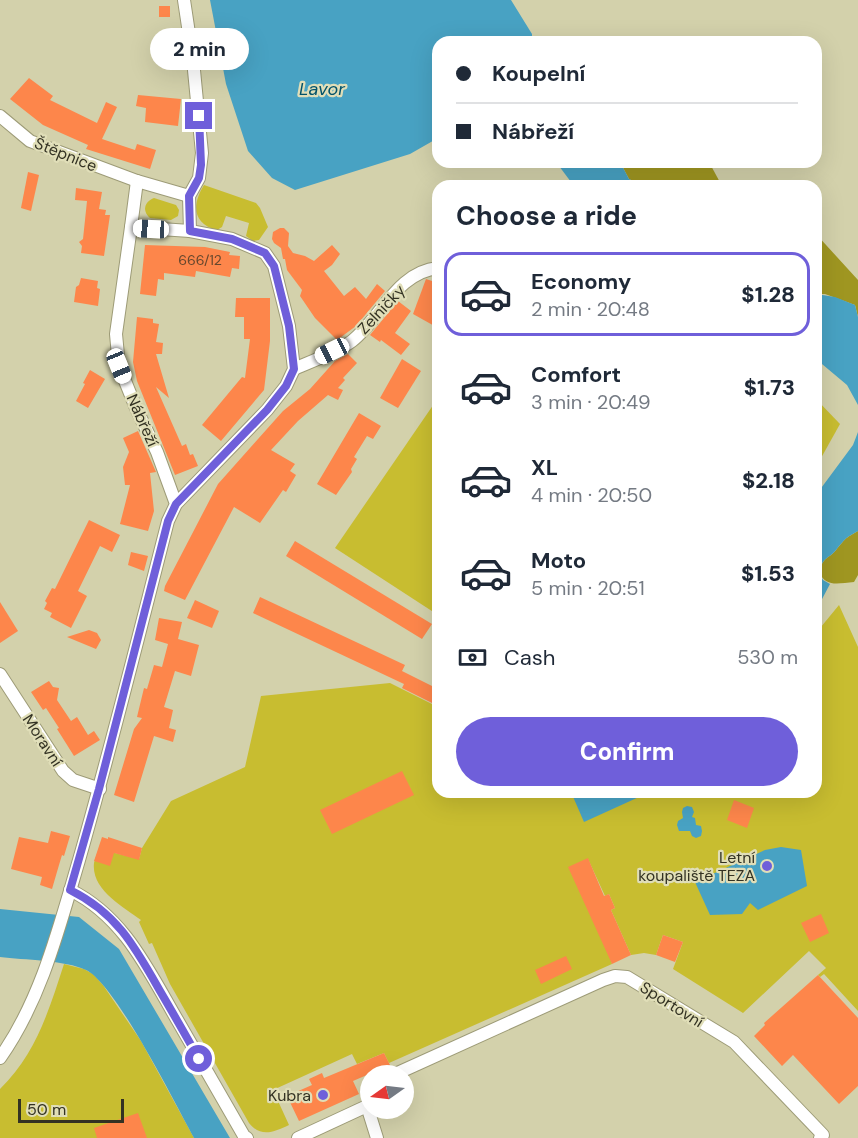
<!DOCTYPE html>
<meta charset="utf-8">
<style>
:root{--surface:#fff;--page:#f2f2f3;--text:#1f2937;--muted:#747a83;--line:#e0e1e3;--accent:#6f5fda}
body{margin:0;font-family:"DM Sans",sans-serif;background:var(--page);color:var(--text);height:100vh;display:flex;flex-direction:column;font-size:22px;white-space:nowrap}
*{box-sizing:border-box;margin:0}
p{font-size:20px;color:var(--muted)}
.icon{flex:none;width:33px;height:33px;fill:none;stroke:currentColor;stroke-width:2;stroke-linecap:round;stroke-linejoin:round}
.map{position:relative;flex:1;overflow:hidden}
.side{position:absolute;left:432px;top:180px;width:390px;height:618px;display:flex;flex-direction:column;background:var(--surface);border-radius:18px;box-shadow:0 6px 24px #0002}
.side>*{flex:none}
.top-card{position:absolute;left:432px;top:36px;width:390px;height:132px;border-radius:18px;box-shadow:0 6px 24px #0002;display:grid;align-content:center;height:132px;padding:0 24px;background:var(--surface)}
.needle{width:39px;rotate:256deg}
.tools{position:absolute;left:360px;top:1065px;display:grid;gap:12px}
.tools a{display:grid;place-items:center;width:54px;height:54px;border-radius:50%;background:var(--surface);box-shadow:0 6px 24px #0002;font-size:30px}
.scale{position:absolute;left:18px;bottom:15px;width:106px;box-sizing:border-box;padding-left:6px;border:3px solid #333223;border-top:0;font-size:16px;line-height:21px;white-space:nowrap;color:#333223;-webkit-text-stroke:4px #e0deb8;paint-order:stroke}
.end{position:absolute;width:27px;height:27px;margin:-14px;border:8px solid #6f5fda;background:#fff;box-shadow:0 0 0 3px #fff}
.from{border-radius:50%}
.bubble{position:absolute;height:42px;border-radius:21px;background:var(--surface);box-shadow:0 6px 24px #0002;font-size:20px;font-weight:800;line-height:42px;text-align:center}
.car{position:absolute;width:18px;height:36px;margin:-18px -9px;border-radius:8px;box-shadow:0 0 4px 2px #0007;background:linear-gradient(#fff 24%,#345 0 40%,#fff 0 76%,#345 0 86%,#fff 0)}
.top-card b{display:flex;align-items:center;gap:21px;height:57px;font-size:22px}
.top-card b+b{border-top:2px solid var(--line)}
.top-card i{width:15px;height:15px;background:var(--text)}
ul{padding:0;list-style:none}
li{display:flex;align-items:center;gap:18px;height:84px;margin:0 12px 9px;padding:0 12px;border:3px solid transparent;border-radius:18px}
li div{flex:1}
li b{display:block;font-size:22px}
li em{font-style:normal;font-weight:800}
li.selected{border-color:var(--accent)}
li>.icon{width:54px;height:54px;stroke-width:1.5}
h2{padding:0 24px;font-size:27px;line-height:72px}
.pay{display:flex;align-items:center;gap:15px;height:66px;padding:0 24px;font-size:22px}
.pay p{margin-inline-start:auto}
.button{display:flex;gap:12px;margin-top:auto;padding:12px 24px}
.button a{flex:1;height:69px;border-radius:36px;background:var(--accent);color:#fff;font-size:24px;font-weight:800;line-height:69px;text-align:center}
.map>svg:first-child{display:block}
.green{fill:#c8bd30}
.forest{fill:#9f9621}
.water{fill:#48a2c3}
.building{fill:#fd864b}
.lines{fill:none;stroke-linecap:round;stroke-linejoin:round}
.street-casing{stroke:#9d9b77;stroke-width:14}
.street{stroke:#fff;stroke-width:12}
.route{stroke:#6f5fda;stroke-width:8}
.poi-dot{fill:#6f5fda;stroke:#e0deb8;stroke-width:2}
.labels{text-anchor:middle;stroke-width:4.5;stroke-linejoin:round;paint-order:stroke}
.number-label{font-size:14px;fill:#66472d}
.street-label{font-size:16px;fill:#333223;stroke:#e0deb8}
.poi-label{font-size:16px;fill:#333223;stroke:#e0deb8;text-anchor:end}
.water-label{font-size:18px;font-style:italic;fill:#02526a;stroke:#e0deb8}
</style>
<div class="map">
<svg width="858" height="1138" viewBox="0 0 858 1138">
<rect width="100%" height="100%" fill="#d3d1ab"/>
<g class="green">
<path d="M 204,185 L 256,203 L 260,208 L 268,227 L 259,240 L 253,241 L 246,236 L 249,223 L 226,216 L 222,227 L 217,230 C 192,224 192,204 204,185 Z"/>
<path d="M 154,198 L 176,205 L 179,210 L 178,216 L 171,220 L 150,218 C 142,211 144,202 154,198 Z"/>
<path d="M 438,398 L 438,615 L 335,548 Z"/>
<path d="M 816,399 L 840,424 L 816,467 Z"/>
<path d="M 839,605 L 858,647 L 858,1011 L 824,974 L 820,977 L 818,975 L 826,968 L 809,951 L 743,1013 L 673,969 L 683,942 L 663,935 L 656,955 L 644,953 L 631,955 L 611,910 L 615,908 L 609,894 L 605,896 L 588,859 L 612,964 L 389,1063 L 384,1053 L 357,1064 L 352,1054 L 273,1090 L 289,1125 C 274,1132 261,1138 249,1123 L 170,984 L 152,943 L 149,944 L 139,922 L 141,920 C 124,907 91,890 94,863 C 95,859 97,854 99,849 L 139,859 L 142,848 L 171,801 L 245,767 L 261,696 L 390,683 L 438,707 L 438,792 L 816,792 L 816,633 Z"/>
<path d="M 64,964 L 84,969 L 93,974 L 103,985 L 141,1041 L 194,1138 L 0,1138 L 0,1089 C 36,1054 49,1010 64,964 Z"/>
</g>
<g class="forest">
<path d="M 620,162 L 709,162 L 722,186 L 644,186 L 629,179 Z"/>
<path d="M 816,234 L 858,280 L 858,317 L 855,305 L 825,294 L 816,294 Z"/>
<path d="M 858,531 L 858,575 L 854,582 C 839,583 826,588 819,572 C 824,555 828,560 836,550 C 845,539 845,538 858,531 Z"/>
</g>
<g class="water">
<path d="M 210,0 L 511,0 L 532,34 L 532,42 L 438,42 L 438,138 L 410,154 L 295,190 L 272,178 L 248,151 L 226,84 Z"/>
<path d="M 556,162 L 620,162 L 629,179 L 644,186 L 574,186 Z"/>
<path d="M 816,294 L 835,297 L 855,305 L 858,317 L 858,405 L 847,385 L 816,359 Z"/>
<path d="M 858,432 L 858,531 C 845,538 845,539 836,550 C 828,560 824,555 819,572 L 823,580 L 830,584 L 821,601 L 816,604 L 816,495 L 853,445 Z"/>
<path d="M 571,792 L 650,792 L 584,822 Z"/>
<path d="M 687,806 L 692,807 L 694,812 L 692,817 L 695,818 L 696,825 L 701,826 L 702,831 L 701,836 L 696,838 L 692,836 L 690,831 L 679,831 L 677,825 L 678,821 L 683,818 L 682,812 L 683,808 Z"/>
<path d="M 781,847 L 801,850 L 807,886 L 758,910 L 750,903 L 742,914 L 710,915 L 695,882 L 765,850 Z"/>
<path d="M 0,909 L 79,917 L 119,949 L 230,1138 L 194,1138 C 176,1105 115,983 86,970 C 65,960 24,960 0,957 Z"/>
</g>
<g class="building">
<rect x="159" y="6" width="11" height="11"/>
<path d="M 29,78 L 53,96 L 50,100 L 97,123 L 106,102 L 117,107 L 102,139 L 135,150 L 137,144 L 156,150 L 150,169 L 86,149 L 88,145 L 43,125 L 10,99 Z"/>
<path d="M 138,95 L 181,99 L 178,126 L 145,122 L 146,108 L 136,106 Z"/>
<path d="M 28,172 L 39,175 L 31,211 L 21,208 Z"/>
<path d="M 76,188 L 102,192 L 99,209 L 106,210 L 105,215 L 110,215 L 104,256 L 81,253 L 82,246 L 79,242 L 83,239 L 87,201 L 75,200 Z"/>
<path d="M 280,228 L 284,228 L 289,233 L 288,246 L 293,253 L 305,256 L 314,261 L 332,245 L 340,254 L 332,265 L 324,271 L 344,296 L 355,287 L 366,299 L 377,284 L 385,291 L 356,326 L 337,340 L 315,318 L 300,296 L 302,290 L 287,270 L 285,259 L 283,259 L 281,248 L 274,243 L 272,239 L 273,232 Z"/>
<path d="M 145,245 L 205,247 L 230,252 L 229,255 L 240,256 L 239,269 L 232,268 L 230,277 L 196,271 L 195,277 L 164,273 L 164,280 L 158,279 L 156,296 L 140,294 Z"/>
<path d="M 81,278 L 98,281 L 97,288 L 100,289 L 98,306 L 74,302 L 76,287 L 79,285 Z"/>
<path d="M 426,279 L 438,283 L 438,328 L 413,314 Z"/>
<path d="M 236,298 L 270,298 L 270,341 L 264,390 L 221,441 L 202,425 L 242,377 L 245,378 L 250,339 L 244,339 L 244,317 L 235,317 Z"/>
<path d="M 398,301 L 411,311 L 395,333 L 410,344 L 401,355 L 381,340 L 380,342 L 370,335 Z"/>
<path d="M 137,317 L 153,319 L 153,323 L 159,324 L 156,342 L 163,343 L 162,354 L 156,354 L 169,398 L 156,387 L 182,446 L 186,444 L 190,455 L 193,454 L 198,466 L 175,475 L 137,381 L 133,362 Z"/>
<path d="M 348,354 L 357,363 L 343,378 L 345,380 L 338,388 L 343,390 L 338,400 L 328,395 L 298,421 L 271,450 L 295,464 L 290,471 L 296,475 L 286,492 L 283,490 L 260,523 L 234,507 L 185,600 L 164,591 L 165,586 L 218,484 L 283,411 L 310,389 L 335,361 Z"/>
<path d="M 402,359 L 421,371 L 398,408 L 380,398 Z"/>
<path d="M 90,370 L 105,379 L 88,408 L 76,401 L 85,384 L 83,383 Z"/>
<path d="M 359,413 L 381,426 L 373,439 L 367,436 L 354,457 L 357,459 L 351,469 L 352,472 L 336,495 L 317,484 Z"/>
<path d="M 138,431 L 156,472 L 150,473 L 154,511 L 148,531 L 120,524 L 130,485 L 125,485 L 123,467 L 129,452 L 123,438 Z"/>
<path d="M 89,520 L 120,535 L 112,552 L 100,546 L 78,591 L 87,596 L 71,628 L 50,617 L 52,613 L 44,609 L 47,603 L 45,601 L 52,588 L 55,589 Z"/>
<path d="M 295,541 L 432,624 L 422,639 L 286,556 Z"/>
<path d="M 131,552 L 148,556 L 144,571 L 128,565 Z"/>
<path d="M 260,597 L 405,665 L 402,671 L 438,689 L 438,706 L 402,688 L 404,684 L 253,613 Z"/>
<path d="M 195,600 L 219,611 L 212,628 L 187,618 Z"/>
<path d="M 0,602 L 18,631 L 0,643 Z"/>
<path d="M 159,618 L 182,622 L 178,639 L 199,645 L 191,676 L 175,671 L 164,707 L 173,710 L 169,728 L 176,730 L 173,742 L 154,736 L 134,802 L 114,795 L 134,729 L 142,718 L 137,717 L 144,688 L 147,689 L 154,665 L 162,667 L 168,644 L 155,640 Z"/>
<path d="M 89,630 L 97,633 L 101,640 L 96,649 L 67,637 Z"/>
<path d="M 49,681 L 53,687 L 59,688 L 57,700 L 71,721 L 77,717 L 88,735 L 94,731 L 100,740 L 74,756 L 57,729 L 59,728 L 46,708 L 43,710 L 31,692 Z"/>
<path d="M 402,771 L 414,795 L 332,834 L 320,810 Z"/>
<path d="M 734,800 L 754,808 L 747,828 L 727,820 Z"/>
<path d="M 51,831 L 70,836 L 64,856 L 62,855 L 59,865 L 52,889 L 40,885 L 42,877 L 11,869 L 19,837 L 48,843 Z"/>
<path d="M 102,837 L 108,839 L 108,837 L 142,848 L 139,860 L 114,853 L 110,866 L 94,861 Z"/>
<path d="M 588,858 L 604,896 L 609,894 L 615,908 L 611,910 L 631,955 L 612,964 L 568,867 Z"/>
<path d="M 821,914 L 829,933 L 810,942 L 801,923 Z"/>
<path d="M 663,935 L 683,942 L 675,962 L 656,955 Z"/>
<path d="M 566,956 L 572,969 L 541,984 L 535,970 Z"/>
<path d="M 818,975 L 858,1018 L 858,1086 L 839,1104 L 793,1055 L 782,1066 L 754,1036 L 765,1025 L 764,1023 Z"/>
<path d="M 384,1053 L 390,1065 L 353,1081 L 359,1094 L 299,1121 L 287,1096 L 312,1085 L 309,1079 L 322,1073 L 324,1078 Z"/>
<path d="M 138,1113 L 147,1138 L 97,1138 L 94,1128 Z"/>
</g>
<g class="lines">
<defs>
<g id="street">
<path d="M 184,0 L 193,60 L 202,153 L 199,178 L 189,196 L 190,231"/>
<path d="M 0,116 L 30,141 L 137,181"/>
<path d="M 131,227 L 137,181 L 189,196"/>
<path d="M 294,369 C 310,362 339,351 352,341 C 381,318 397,272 438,268"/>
<path d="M 0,674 L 63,771 L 73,780 L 100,789"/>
<path d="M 70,890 C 125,917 149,972 179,1023 C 201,1061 222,1098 244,1136 L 247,1138"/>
<path d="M 0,1058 C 41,1000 59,928 79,860 C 111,748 139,634 168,521 L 176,504 L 267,410 L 286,386 L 294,369 L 289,326 L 274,266 L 265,253 L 232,239 L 190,231 L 131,227 L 116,334 L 119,366 L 136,408 L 157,452 L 176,504"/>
<path d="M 391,1076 L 603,980 L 615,976 L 627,977 L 734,1042 L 823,1135 L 820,1138"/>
<path d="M 367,1106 L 377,1138"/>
<path d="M 298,1138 L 367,1106"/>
</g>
</defs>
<use href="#street" class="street-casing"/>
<use href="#street" class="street"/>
</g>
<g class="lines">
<path class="route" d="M 199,116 L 201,165 L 199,178 L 189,196 L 190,231 L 232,239 L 265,253 L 274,266 L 289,326 L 294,369 L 286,386 L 267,410 L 176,504 L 168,521 L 99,789 L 70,890 C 117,913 135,947 160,991 C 173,1013 186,1036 199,1059"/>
</g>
<g class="poi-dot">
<circle cx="767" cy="866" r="6"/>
<circle cx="323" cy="1095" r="6"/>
</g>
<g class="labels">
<g class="number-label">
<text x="200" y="265">666/12</text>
</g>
<g class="street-label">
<text transform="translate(66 154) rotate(22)" y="6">Štěpnice</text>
<text transform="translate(381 309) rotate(-47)" y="6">Zelničky</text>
<text transform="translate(143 420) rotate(66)" y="6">Nábřeží</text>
<text transform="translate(43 740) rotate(57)" y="6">Moravní</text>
<text transform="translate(672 1004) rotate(32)" y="6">Sportovní</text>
</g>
<g class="poi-label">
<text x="755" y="863">Letní<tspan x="755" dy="18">koupaliště TEZA</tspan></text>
<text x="311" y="1101">Kubra</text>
</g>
<g class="water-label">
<text x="322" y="95">Lavor</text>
</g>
</g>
</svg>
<div class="tools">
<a><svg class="needle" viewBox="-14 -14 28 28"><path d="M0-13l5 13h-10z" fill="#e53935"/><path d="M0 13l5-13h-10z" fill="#747a83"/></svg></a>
</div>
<div class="scale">50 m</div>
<i class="end from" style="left:199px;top:1059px"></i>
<i class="end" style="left:199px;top:116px"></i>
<div class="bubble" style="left:150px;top:28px;width:99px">2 min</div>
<i class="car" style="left:151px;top:229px;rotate:273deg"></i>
<i class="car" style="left:332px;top:351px;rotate:244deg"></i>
<i class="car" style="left:119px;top:366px;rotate:158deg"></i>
<div class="top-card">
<b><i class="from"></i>Koupelní</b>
<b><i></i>Nábřeží</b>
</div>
<section class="side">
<h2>Choose a ride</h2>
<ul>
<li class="selected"><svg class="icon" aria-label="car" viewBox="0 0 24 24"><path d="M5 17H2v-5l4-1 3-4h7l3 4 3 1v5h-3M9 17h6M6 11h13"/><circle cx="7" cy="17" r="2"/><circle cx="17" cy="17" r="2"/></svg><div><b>Economy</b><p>2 min · 20:48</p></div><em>$1.28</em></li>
<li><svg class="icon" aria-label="car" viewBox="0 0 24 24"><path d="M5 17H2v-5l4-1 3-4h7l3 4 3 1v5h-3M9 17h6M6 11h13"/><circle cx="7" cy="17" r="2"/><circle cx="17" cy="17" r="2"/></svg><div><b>Comfort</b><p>3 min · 20:49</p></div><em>$1.73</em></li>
<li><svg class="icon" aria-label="car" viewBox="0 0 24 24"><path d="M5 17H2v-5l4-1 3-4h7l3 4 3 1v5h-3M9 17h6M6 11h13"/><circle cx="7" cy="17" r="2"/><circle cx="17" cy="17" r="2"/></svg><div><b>XL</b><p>4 min · 20:50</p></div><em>$2.18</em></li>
<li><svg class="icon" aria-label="car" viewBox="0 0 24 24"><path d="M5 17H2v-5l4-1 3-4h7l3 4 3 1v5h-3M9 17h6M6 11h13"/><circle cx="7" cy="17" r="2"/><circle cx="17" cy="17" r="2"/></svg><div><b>Moto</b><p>5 min · 20:51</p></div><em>$1.53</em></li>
</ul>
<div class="pay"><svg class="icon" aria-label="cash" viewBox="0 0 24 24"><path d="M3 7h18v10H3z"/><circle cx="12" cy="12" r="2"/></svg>Cash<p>530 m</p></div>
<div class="button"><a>Confirm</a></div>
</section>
</div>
